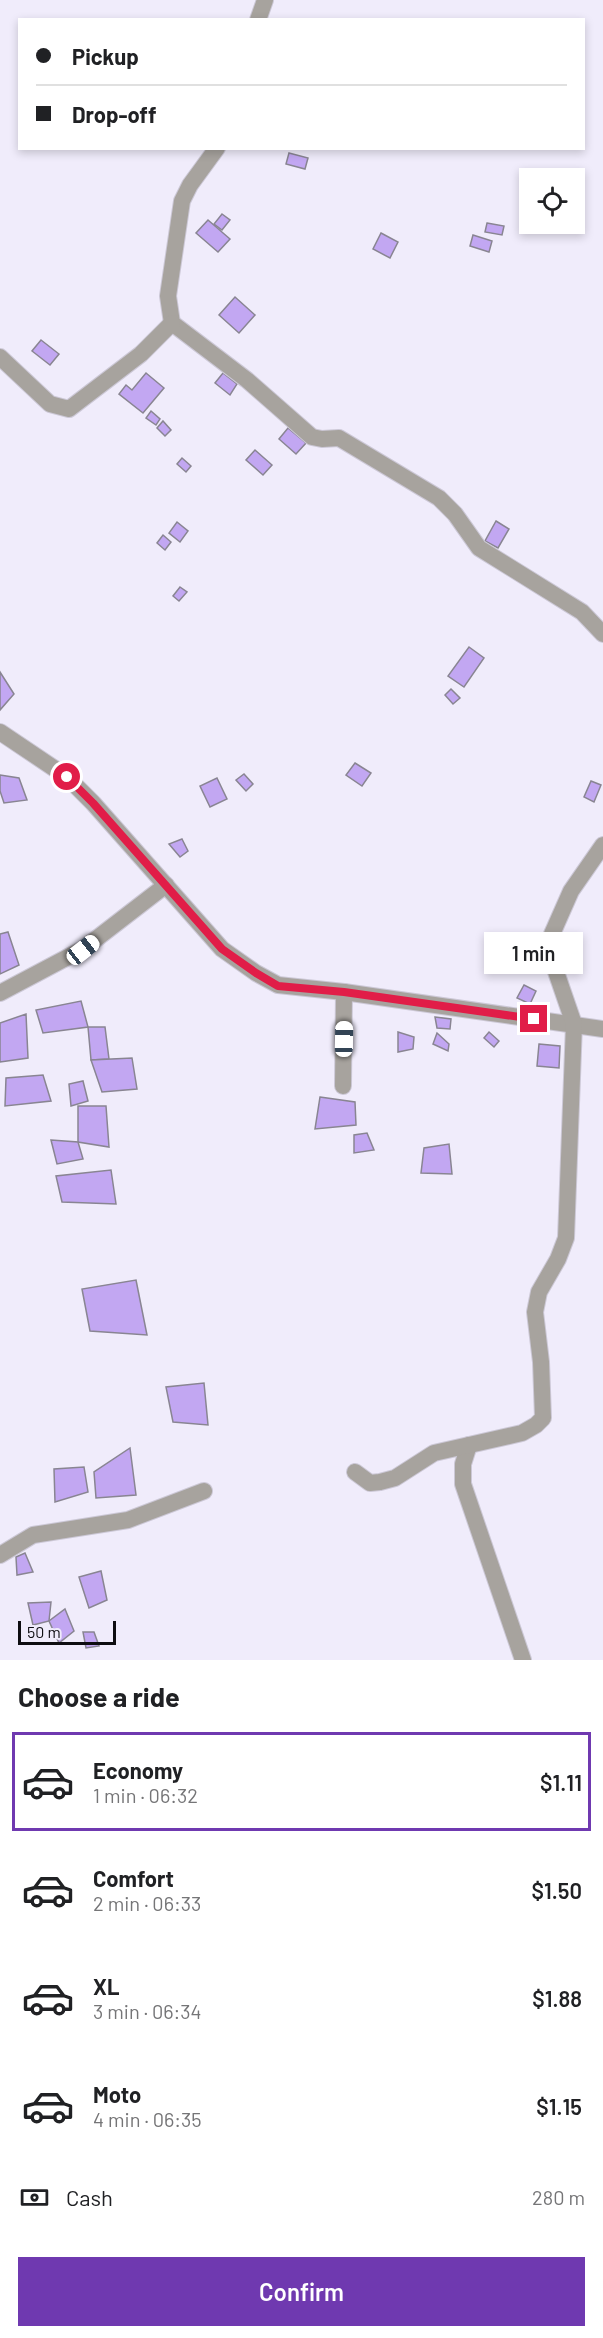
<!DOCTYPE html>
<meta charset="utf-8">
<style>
:root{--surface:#fff;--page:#f6f6f6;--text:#202124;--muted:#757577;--line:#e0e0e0;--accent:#6f39b0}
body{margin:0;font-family:Barlow,sans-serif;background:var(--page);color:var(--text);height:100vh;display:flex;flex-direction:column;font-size:22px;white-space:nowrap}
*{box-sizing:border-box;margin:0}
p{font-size:20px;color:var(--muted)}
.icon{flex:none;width:33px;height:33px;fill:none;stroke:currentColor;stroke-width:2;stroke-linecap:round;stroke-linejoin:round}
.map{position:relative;height:1660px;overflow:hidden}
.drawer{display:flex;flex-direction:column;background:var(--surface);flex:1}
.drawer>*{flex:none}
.guide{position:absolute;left:18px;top:18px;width:567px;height:132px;border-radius:0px;box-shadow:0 3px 9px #0003;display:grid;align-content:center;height:132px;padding:0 18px;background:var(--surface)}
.buttons{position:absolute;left:519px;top:168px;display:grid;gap:12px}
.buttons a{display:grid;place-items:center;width:66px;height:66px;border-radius:0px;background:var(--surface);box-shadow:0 3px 9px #0003;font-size:30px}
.scale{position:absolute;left:18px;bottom:15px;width:98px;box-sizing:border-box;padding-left:6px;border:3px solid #0e0d11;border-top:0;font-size:16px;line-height:21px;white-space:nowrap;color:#0e0d11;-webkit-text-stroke:4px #f0ecfb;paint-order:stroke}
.end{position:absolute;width:27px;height:27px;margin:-14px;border:8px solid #e11d48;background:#fff;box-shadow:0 0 0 3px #fff}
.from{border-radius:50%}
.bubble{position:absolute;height:42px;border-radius:0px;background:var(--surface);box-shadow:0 3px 9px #0003;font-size:20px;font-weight:600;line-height:42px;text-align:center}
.car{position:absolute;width:18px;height:36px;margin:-18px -9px;border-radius:8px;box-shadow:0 0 4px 2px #0007;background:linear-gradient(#fff 24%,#345 0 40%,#fff 0 76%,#345 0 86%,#fff 0)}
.guide b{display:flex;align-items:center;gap:21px;height:57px;font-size:22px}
.guide b+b{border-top:2px solid var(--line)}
.guide i{width:15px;height:15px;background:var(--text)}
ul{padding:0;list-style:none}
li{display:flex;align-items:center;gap:18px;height:99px;margin:0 12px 9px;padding:0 6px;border:3px solid transparent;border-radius:0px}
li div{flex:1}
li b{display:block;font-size:22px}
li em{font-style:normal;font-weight:600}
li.active{border-color:var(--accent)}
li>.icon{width:54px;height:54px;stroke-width:1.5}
h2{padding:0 18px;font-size:27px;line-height:72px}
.pay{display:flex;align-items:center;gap:15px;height:66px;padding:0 18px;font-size:22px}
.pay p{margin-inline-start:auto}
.primary-button{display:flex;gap:12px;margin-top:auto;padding:12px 18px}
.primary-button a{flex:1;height:69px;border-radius:0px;background:var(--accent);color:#fff;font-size:24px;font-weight:600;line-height:69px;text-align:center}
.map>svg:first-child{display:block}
.building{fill:#c2a7f2;stroke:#898592;stroke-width:1.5}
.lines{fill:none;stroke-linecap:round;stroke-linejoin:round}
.minor-casing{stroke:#ccc8d6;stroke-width:18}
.minor{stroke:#a7a39e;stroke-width:16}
.route{stroke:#e11d48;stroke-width:8}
</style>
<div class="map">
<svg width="603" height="1660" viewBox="0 0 603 1660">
<rect width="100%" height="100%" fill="#f0ecfb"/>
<g class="building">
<path d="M 289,153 L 308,158 L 305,169 L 286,164 Z"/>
<path d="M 222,214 L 230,220 L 222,230 L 214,224 Z"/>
<path d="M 208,220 L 230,239 L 218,252 L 196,233 Z"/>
<path d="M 487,223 L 504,226 L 502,235 L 485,232 Z"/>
<path d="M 381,233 L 398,242 L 390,258 L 373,249 Z"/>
<path d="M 473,235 L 492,241 L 489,252 L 470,246 Z"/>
<path d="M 235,297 L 255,315 L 239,333 L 219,315 Z"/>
<path d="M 41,340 L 59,354 L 50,365 L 32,351 Z"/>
<path d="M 146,373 L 164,388 L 143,413 L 119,394 L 126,385 L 132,390 Z"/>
<path d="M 223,373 L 237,384 L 230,395 L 215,383 Z"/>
<path d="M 151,411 L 160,419 L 156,425 L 146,418 Z"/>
<path d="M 163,421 L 171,430 L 165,436 L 157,428 Z"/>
<path d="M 288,428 L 306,443 L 296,454 L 279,439 Z"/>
<path d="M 255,450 L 272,465 L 263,475 L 246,460 Z"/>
<path d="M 182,458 L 191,466 L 186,472 L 177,464 Z"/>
<path d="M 496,521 L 509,529 L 498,548 L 485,541 Z"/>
<path d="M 177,522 L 188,531 L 180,542 L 169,533 Z"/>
<path d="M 163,535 L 171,542 L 165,550 L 157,543 Z"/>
<path d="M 180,587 L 187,592 L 179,601 L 173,596 Z"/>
<path d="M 469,647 L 484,658 L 464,687 L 448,676 Z"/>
<path d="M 0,672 L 14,694 L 0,710 Z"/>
<path d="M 451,689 L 460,698 L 453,704 L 445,695 Z"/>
<path d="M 355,763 L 371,773 L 362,786 L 346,775 Z"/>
<path d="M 244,774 L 253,784 L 246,791 L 236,780 Z"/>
<path d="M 0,775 L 19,778 L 27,800 L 4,803 L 0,791 Z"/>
<path d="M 217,778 L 227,799 L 210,807 L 200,786 Z"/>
<path d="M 591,781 L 601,785 L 594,802 L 584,797 Z"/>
<path d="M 182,839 L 188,851 L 180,857 L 169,844 Z"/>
<path d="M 8,932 L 19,965 L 0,974 L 0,934 Z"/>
<path d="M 524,985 L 536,991 L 530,1004 L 517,998 Z"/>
<path d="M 81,1001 L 88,1027 L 43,1033 L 36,1010 Z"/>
<path d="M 26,1014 L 28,1058 L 0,1062 L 0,1023 Z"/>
<path d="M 435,1017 L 451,1019 L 450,1029 L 437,1028 Z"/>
<path d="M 88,1027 L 105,1027 L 109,1059 L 91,1060 Z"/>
<path d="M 398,1032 L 414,1037 L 413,1049 L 398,1052 Z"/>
<path d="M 489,1032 L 499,1041 L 494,1047 L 484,1038 Z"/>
<path d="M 437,1033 L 449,1044 L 448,1051 L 433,1044 Z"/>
<path d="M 539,1044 L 560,1046 L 559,1068 L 537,1066 Z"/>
<path d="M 132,1058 L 137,1089 L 102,1092 L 91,1060 Z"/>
<path d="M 43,1075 L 51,1101 L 5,1106 L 6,1078 Z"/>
<path d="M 83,1081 L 88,1101 L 71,1106 L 69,1084 Z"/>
<path d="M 320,1097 L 355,1102 L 356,1125 L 315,1129 Z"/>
<path d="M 78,1106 L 106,1106 L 109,1147 L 78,1142 Z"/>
<path d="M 367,1133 L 374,1150 L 354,1153 L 354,1135 Z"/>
<path d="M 51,1140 L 78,1142 L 83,1159 L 57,1164 Z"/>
<path d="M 449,1144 L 452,1174 L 421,1173 L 424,1148 Z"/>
<path d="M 111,1170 L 116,1204 L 62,1202 L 56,1176 Z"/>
<path d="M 136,1280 L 147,1335 L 90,1331 L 82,1289 Z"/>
<path d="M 204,1383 L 208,1425 L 173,1422 L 166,1387 Z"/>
<path d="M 130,1448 L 136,1495 L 96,1498 L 94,1472 Z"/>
<path d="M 84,1467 L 88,1492 L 55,1502 L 54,1469 Z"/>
<path d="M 25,1553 L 33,1572 L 17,1575 L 16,1557 Z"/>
<path d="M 101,1571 L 107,1600 L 89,1608 L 79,1577 Z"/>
<path d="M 51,1602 L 49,1621 L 33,1625 L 28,1603 Z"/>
<path d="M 65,1609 L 74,1631 L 59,1643 L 49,1621 Z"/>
<path d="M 83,1632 L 94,1632 L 99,1646 L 86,1648 Z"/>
</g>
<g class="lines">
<defs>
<g id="minor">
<path d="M 258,20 L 265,0"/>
<path d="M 217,148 L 190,185 L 182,201 L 168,296 L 172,323 L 247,380 L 312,437 L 322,439 L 339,438 L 439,498 L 455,514 L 479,548 L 582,612 L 603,634"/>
<path d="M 0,357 L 50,404 L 69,409 L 141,354 L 172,323"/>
<path d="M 0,732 L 67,777 L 93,803 L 222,949 L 256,973 L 278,985 L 344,992 L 603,1029"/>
<path d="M 0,993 L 83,949 L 166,885"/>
<path d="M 343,1086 L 344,992"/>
<path d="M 469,1445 L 463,1464 L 463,1484 L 523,1660"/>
<path d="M 355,1472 L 370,1483 L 380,1482 L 395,1478 L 434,1453 L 522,1433 L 536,1425 L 543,1418 L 541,1362 L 535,1312 L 539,1292 L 558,1259 L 566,1238 L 574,1024 L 554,966 L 552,934 L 571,891 L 603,845"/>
<path d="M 0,1555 L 33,1535 L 128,1520 L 204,1491"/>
</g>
</defs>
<use href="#minor" class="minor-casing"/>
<use href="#minor" class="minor"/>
</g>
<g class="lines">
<path class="route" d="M 67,777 L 93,803 L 222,949 L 256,973 L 278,986 L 344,992 L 534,1019"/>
</g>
</svg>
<div class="buttons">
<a><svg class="icon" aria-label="locate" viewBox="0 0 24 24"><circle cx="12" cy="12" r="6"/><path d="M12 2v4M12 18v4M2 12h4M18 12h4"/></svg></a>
</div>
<div class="scale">50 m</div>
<i class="end from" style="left:67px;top:777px"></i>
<i class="end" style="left:534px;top:1019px"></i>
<div class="bubble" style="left:484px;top:932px;width:99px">1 min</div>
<i class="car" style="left:83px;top:950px;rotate:52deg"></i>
<i class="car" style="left:344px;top:1039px;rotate:1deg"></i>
<div class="guide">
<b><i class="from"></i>Pickup</b>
<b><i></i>Drop-off</b>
</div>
</div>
<section class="drawer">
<h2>Choose a ride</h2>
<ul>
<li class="active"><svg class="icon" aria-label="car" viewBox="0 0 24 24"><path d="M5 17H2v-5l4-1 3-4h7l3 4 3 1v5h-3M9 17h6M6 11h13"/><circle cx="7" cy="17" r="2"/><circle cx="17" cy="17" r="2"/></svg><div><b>Economy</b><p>1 min · 06:32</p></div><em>$1.11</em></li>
<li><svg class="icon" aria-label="car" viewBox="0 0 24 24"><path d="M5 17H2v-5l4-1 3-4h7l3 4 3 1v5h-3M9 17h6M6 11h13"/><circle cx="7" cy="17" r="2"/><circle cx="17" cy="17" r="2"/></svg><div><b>Comfort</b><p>2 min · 06:33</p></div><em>$1.50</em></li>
<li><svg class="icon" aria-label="car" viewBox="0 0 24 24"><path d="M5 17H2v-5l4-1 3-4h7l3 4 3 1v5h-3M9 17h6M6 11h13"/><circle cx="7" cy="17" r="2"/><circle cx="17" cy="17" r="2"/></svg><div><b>XL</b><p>3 min · 06:34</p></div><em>$1.88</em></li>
<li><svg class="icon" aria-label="car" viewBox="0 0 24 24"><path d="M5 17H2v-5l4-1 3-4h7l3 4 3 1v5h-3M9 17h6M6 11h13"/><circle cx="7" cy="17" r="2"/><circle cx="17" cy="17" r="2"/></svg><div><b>Moto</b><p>4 min · 06:35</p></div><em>$1.15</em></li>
</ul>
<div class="pay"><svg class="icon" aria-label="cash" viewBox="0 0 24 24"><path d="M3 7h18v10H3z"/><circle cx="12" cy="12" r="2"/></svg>Cash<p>280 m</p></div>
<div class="primary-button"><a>Confirm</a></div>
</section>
